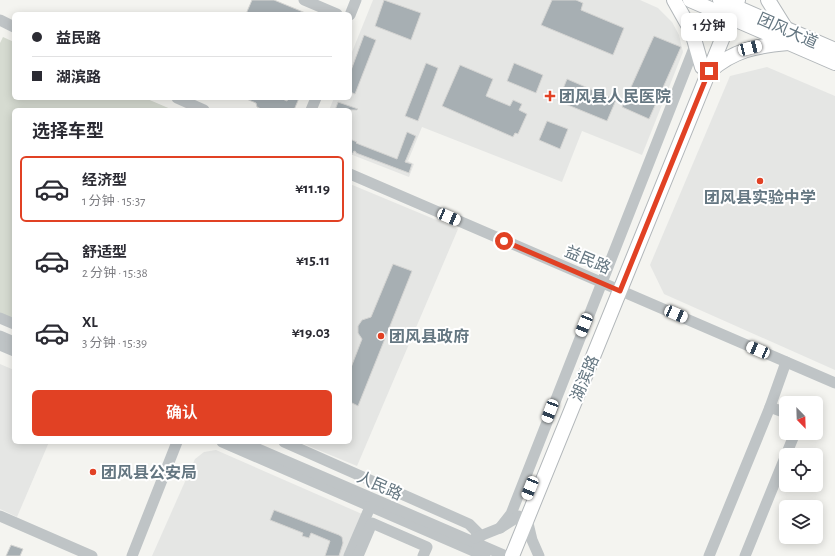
<!DOCTYPE html>
<html lang="zh">
<meta charset="utf-8">
<style>
:root{--surface:#fff;--page:#f2f2f3;--text:#2b2b33;--muted:#7c7c81;--line:#e1e1e2;--accent:#e14124}
body{margin:0;font-family:"Alegreya Sans","Noto Sans SC",sans-serif;background:var(--page);color:var(--text);height:100vh;display:flex;flex-direction:column;font-size:15px;white-space:nowrap}
*{box-sizing:border-box;margin:0}
p{font-size:13px;color:var(--muted)}
.icon{flex:none;width:22px;height:22px;fill:none;stroke:currentColor;stroke-width:2;stroke-linecap:round;stroke-linejoin:round}
.map{position:relative;flex:1;overflow:hidden}
.drawer{position:absolute;left:12px;top:108px;width:340px;height:336px;display:flex;flex-direction:column;background:var(--surface);border-radius:6px;box-shadow:0 2px 10px #0003}
.drawer>*{flex:none}
.guide{position:absolute;left:12px;top:12px;width:340px;height:88px;border-radius:6px;box-shadow:0 2px 10px #0003;display:grid;align-content:center;height:88px;padding:0 20px;background:var(--surface)}
.needle{width:26px;rotate:157deg}
.tools{position:absolute;left:779px;top:396px;display:grid;gap:8px}
.tools a{display:grid;place-items:center;width:44px;height:44px;border-radius:6px;background:var(--surface);box-shadow:0 2px 10px #0003;font-size:20px}
.end{position:absolute;width:18px;height:18px;margin:-9px;border:5px solid #e14124;background:#fff;box-shadow:0 0 0 2px #fff}
.from{border-radius:50%}
.bubble{position:absolute;height:28px;border-radius:6px;background:var(--surface);box-shadow:0 2px 10px #0003;font-size:13px;font-weight:600;line-height:28px;text-align:center}
.car{position:absolute;width:12px;height:24px;margin:-12px -6px;border-radius:5px;box-shadow:0 0 3px 1px #0007;background:linear-gradient(#fff 24%,#345 0 40%,#fff 0 76%,#345 0 86%,#fff 0)}
.guide b{display:flex;align-items:center;gap:14px;height:38px;font-size:15px}
.guide b+b{border-top:1px solid var(--line)}
.guide i{width:10px;height:10px;background:var(--text)}
ul{padding:0;list-style:none}
li{display:flex;align-items:center;gap:12px;height:66px;margin:0 8px 6px;padding:0 12px;border:2px solid transparent;border-radius:6px}
li div{flex:1}
li b{display:block;font-size:15px}
li em{font-style:normal;font-weight:600}
li.current{border-color:var(--accent)}
li>.icon{width:36px;height:36px;stroke-width:1.5}
h2{padding:0 20px;font-size:18px;line-height:48px}
.action{display:flex;gap:8px;margin-top:auto;padding:8px 20px}
.action a{flex:1;height:46px;border-radius:6px;background:var(--accent);color:#fff;font-size:16px;font-weight:600;line-height:46px;text-align:center}
.map>svg:first-child{display:block}
.built{fill:#e5e6e4}
.green{fill:#d6dbd1}
.building{fill:#a7afb3;stroke:#d5d5d3}
.lines{fill:none;stroke-linecap:round;stroke-linejoin:round}
.major-casing{stroke:#b2b7ba;stroke-width:16}
.minor{stroke:#bfc4c6;stroke-width:11}
.major{stroke:#fff;stroke-width:14}
.route{stroke:#e14124;stroke-width:5}
.poi-dot{fill:#e14124;stroke:#fff;stroke-width:1.5}
.labels{text-anchor:middle;stroke-width:4;stroke-linejoin:round;paint-order:stroke}
.street-label{font-size:16px;fill:#647681;stroke:#fff}
.poi-label{font-size:16px;font-weight:bold;fill:#647681;stroke:#fff;text-anchor:start}
</style>
<div class="map">
<svg width="835" height="556" viewBox="0 0 835 556">
<rect width="100%" height="100%" fill="#f4f4f0"/>
<g class="built">
<path d="M 373,0 L 640,0 L 658,8 L 672,22 L 679,35 L 683,52 L 642,155 L 582,131 L 562,182 L 422,127 L 408,161 L 414,164 L 409,177 L 350,154 L 350,110 L 329,110 L 334,98 L 350,98 L 350,57 Z"/>
<path d="M 767,67 L 835,96 L 835,370 L 664,294 L 650,265 L 730,76 Z"/>
<path d="M 350,184 L 458,229 L 357,466 L 299,442 L 350,442 Z"/>
<path d="M 0,364 L 14,370 L 14,442 L 49,442 L 17,517 L 0,509 Z"/>
<path d="M 216,450 L 362,514 L 344,556 L 152,556 L 195,459 L 204,452 Z"/>
</g>
<path class="green" d="M 3,37 L 14,42 L 14,98 L 145,98 L 173,110 L 14,110 L 14,319 L 0,313 L 0,43 Z"/>
<g class="building">
<path d="M 252,0 L 274,0 L 308,14 L 246,14 Z"/>
<path d="M 384,0 L 421,13 L 411,40 L 375,26 Z"/>
<path d="M 552,0 L 576,0 L 583,3 L 581,10 L 624,28 L 613,55 L 541,25 Z"/>
<path d="M 364,35 L 376,40 L 355,94 L 350,92 L 350,73 Z"/>
<path d="M 654,36 L 681,47 L 649,119 L 622,107 Z"/>
<path d="M 426,63 L 438,68 L 418,121 L 405,116 Z"/>
<path d="M 514,63 L 543,75 L 536,93 L 507,81 Z"/>
<path d="M 460,65 L 493,79 L 486,96 L 510,106 L 513,100 L 522,104 L 519,110 L 527,114 L 518,134 L 515,133 L 513,137 L 442,106 Z"/>
<path d="M 567,79 L 616,100 L 607,121 L 558,101 Z"/>
<path d="M 244,98 L 280,98 L 287,101 L 288,98 L 299,98 L 294,110 L 263,110 L 257,107 L 256,103 Z"/>
<path d="M 338,102 L 358,109 L 357,110 L 335,110 Z"/>
<path d="M 547,121 L 568,129 L 560,149 L 539,140 Z"/>
<path d="M 407,132 L 416,136 L 405,162 L 412,164 L 409,173 L 356,153 L 356,152 L 354,151 L 350,158 L 350,139 L 357,142 L 356,143 L 397,159 Z"/>
<path d="M 393,264 L 412,271 L 358,406 L 350,402 L 350,370 L 362,339 L 358,333 L 358,326 L 362,320 L 371,317 Z"/>
<path d="M 274,510 L 339,535 L 342,537 L 343,543 L 339,556 L 325,556 L 330,541 L 311,533 L 309,538 L 302,536 L 303,533 L 270,520 Z"/>
<path d="M 11,545 L 23,549 L 20,556 L 6,556 Z"/>
</g>
<g class="lines">
<defs>
<g id="major">
<path d="M 674,0 L 692,32 L 702,67"/>
<path d="M 690,0 L 835,63"/>
<path d="M 720,0 L 835,50"/>
<path d="M 768,0 L 786,29"/>
<path d="M 710,71 C 734,50 756,46 788,43"/>
<path d="M 512,556 L 738,0"/>
</g>
</defs>
<use href="#major" class="major-casing"/>
<g class="minor">
<path d="M 304,0 L 337,14"/>
<path d="M 350,15 L 356,0"/>
<path d="M 0,20 L 14,27"/>
<path d="M 177,98 L 204,110"/>
<path d="M 311,110 L 316,98"/>
<path d="M 350,174 L 835,383"/>
<path d="M 0,318 L 14,324"/>
<path d="M 0,336 L 14,342"/>
<path d="M 0,345 L 14,351"/>
<path d="M 770,407 L 786,413"/>
<path d="M 222,442 L 485,556"/>
<path d="M 242,442 L 506,556"/>
<path d="M 284,442 L 469,524 L 481,536"/>
<path d="M 786,455 L 795,433"/>
<path d="M 0,516 L 92,556"/>
<path d="M 527,519 L 532,540 L 539,556"/>
<path d="M 500,528 L 511,514 L 696,43"/>
<path d="M 475,538 L 500,528 L 519,516"/>
<path d="M 132,556 L 177,442"/>
<path d="M 349,556 L 370,507"/>
<path d="M 358,556 L 372,523 L 427,547 L 423,556"/>
<path d="M 709,556 L 770,407 L 786,362"/>
<path d="M 745,556 L 786,455"/>
</g>
<use href="#major" class="major"/>
</g>
<g class="lines">
<path class="route" d="M 504,241 L 620,291 L 709,71"/>
</g>
<g class="poi-dot">
<path d="M548 90h4v4h4v4h-4v4h-4v-4h-4v-4h4z"/>
<circle cx="760" cy="181" r="4"/>
<circle cx="381" cy="336" r="4"/>
<circle cx="93" cy="472" r="4"/>
</g>
<g class="labels">
<g class="street-label">
<text transform="translate(788 30) rotate(24)" y="6">团风大道</text>
<text transform="translate(588 259) rotate(23)" y="6">益民路</text>
<text transform="translate(584 378) rotate(-67)" y="6">湖滨路</text>
<text transform="translate(380 485) rotate(24)" y="6">人民路</text>
</g>
<g class="poi-label">
<text x="559" y="102">团风县人民医院</text>
<text x="760" y="203" text-anchor="middle">团风县实验中学</text>
<text x="389" y="342">团风县政府</text>
<text x="101" y="478">团风县公安局</text>
</g>
</g>
</svg>
<div class="tools">
<a><svg class="needle" viewBox="-14 -14 28 28"><path d="M0-13l5 13h-10z" fill="#e53935"/><path d="M0 13l5-13h-10z" fill="#7c7c81"/></svg></a>
<a><svg class="icon" aria-label="locate" viewBox="0 0 24 24"><circle cx="12" cy="12" r="6"/><path d="M12 2v4M12 18v4M2 12h4M18 12h4"/></svg></a>
<a><svg class="icon" aria-label="layers" viewBox="0 0 24 24"><path d="M12 4l9 5-9 5-9-5zM3 14l9 5 9-5"/></svg></a>
</div>
<i class="end from" style="left:504px;top:241px"></i>
<i class="end" style="left:709px;top:71px"></i>
<div class="bubble" style="left:681px;top:13px;width:56px">1 分钟</div>
<i class="car" style="left:750px;top:48px;rotate:76deg"></i>
<i class="car" style="left:449px;top:217px;rotate:113deg"></i>
<i class="car" style="left:676px;top:314px;rotate:113deg"></i>
<i class="car" style="left:584px;top:325px;rotate:202deg"></i>
<i class="car" style="left:758px;top:350px;rotate:293deg"></i>
<i class="car" style="left:550px;top:411px;rotate:201deg"></i>
<i class="car" style="left:530px;top:488px;rotate:202deg"></i>
<div class="guide">
<b><i class="from"></i>益民路</b>
<b><i></i>湖滨路</b>
</div>
<section class="drawer">
<h2>选择车型</h2>
<ul>
<li class="current"><svg class="icon" aria-label="car" viewBox="0 0 24 24"><path d="M5 17H2v-5l4-1 3-4h7l3 4 3 1v5h-3M9 17h6M6 11h13"/><circle cx="7" cy="17" r="2"/><circle cx="17" cy="17" r="2"/></svg><div><b>经济型</b><p>1 分钟 · 15:37</p></div><em>¥11.19</em></li>
<li><svg class="icon" aria-label="car" viewBox="0 0 24 24"><path d="M5 17H2v-5l4-1 3-4h7l3 4 3 1v5h-3M9 17h6M6 11h13"/><circle cx="7" cy="17" r="2"/><circle cx="17" cy="17" r="2"/></svg><div><b>舒适型</b><p>2 分钟 · 15:38</p></div><em>¥15.11</em></li>
<li><svg class="icon" aria-label="car" viewBox="0 0 24 24"><path d="M5 17H2v-5l4-1 3-4h7l3 4 3 1v5h-3M9 17h6M6 11h13"/><circle cx="7" cy="17" r="2"/><circle cx="17" cy="17" r="2"/></svg><div><b>XL</b><p>3 分钟 · 15:39</p></div><em>¥19.03</em></li>
</ul>
<div class="action"><a>确认</a></div>
</section>
</div>
